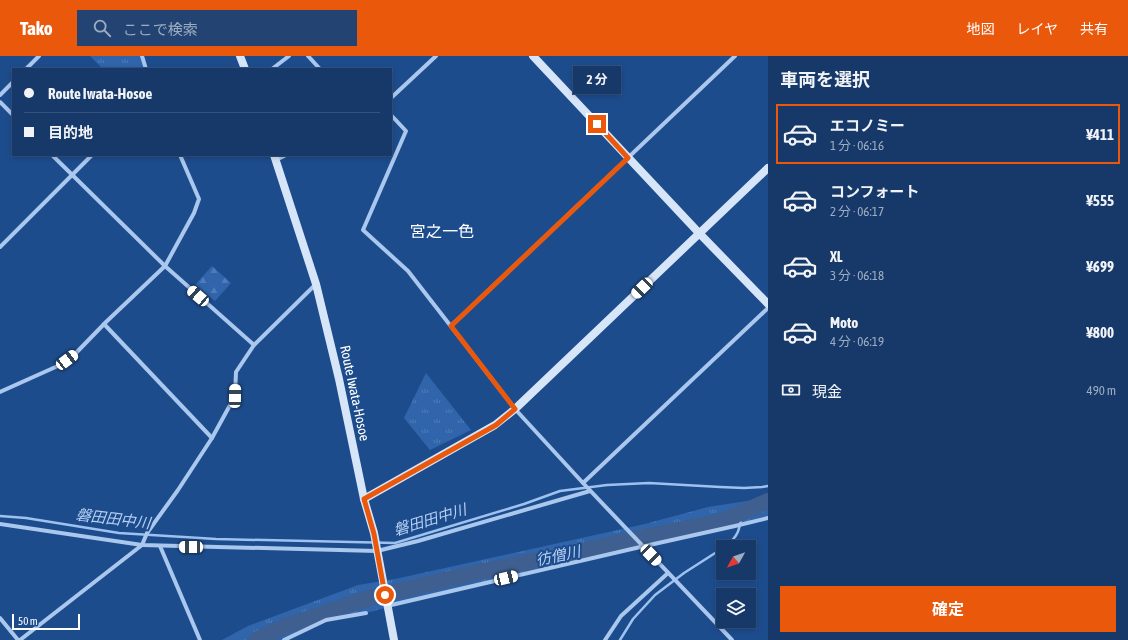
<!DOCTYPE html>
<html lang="ja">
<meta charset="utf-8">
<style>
:root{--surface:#16396a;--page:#234472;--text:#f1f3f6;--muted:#9eacc1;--line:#35537e;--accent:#ea580c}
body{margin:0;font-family:"Asap Condensed","Noto Sans JP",sans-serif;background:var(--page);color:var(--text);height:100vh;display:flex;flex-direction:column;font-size:15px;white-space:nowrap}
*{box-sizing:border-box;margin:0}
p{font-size:13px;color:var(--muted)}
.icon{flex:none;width:22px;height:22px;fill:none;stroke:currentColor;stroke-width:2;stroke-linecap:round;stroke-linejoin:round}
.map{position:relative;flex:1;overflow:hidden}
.panel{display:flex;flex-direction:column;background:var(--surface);width:360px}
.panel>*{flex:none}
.guide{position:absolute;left:12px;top:12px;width:380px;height:88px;border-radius:0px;box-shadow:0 2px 6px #0003,0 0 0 1px var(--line);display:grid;align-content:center;height:88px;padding:0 12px;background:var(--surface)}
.needle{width:26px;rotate:230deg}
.tools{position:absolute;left:716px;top:484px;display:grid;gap:8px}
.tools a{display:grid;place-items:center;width:40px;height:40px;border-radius:0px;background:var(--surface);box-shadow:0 2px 6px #0003,0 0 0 1px var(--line);font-size:20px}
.scale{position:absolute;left:12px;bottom:10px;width:68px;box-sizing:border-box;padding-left:4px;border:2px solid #fff;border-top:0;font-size:11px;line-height:14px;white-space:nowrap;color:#fff;-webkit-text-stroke:3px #1d4c8d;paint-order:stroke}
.end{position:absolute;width:18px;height:18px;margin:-9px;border:5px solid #ea580c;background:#fff;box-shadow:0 0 0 2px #fff}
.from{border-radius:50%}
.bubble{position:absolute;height:28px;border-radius:0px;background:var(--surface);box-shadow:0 2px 6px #0003,0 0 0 1px var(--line);font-size:13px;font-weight:700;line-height:28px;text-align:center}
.car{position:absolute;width:12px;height:24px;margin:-12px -6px;border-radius:5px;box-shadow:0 0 3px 1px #0007;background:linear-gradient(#fff 24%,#345 0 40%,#fff 0 76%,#345 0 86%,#fff 0)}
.guide b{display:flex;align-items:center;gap:14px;height:38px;font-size:15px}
.guide b+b{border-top:1px solid var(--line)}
.guide i{width:10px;height:10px;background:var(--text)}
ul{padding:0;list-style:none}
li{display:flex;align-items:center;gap:12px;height:60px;margin:0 8px 6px;padding:0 4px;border:2px solid transparent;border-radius:0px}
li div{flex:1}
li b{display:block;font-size:15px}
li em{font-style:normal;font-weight:700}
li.current{border-color:var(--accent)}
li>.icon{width:36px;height:36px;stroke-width:1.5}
h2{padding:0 12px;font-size:18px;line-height:48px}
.pay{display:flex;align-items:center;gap:10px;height:44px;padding:0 12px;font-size:15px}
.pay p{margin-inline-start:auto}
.button{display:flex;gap:8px;margin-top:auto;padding:8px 12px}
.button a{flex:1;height:46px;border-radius:0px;background:var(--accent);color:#fff;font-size:16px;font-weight:700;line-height:46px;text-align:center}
header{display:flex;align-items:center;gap:24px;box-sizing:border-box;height:56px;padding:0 20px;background:var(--accent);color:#fff}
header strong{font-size:19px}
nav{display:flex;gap:22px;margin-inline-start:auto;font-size:14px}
.search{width:280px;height:36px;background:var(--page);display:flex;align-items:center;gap:10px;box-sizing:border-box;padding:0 14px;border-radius:0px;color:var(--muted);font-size:15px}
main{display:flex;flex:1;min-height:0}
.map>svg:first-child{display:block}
.grass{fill:url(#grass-tufts)}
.forest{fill:url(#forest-firs)}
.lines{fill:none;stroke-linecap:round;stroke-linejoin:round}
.stream{stroke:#9ec2ef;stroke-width:2.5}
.river{stroke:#3e5f8f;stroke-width:16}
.street{stroke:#aac7ed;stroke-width:4}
.secondary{stroke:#d7e5f9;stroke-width:8}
.route{stroke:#ea580c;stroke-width:5}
.labels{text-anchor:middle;stroke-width:4;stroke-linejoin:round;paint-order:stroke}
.street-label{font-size:14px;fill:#fff;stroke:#1d4c8d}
.water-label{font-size:15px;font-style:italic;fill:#b6d1f4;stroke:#1d4c8d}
.quarter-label{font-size:16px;fill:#fff;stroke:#1d4c8d}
</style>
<header>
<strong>Tako</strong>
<div class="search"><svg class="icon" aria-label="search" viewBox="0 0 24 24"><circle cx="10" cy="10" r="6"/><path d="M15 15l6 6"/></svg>ここで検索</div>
<nav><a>地図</a><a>レイヤ</a><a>共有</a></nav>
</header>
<main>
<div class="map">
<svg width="768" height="584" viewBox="0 0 768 584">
<defs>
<pattern id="grass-tufts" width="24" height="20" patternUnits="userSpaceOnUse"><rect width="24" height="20" fill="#3065ab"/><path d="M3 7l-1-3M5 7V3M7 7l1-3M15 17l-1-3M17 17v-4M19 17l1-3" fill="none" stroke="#4f7cb8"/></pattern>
<pattern id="forest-firs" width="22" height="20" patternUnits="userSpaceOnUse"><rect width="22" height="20" fill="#3065ab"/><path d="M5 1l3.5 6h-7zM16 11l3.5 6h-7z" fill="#4f7cb8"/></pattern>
</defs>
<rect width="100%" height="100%" fill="#1d4c8d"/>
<g class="grass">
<path d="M 90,0 L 143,0 L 147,13 L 103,13 Z"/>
<path d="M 426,317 L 471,374 L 430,394 L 404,362 Z"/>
<path d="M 768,439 L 768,460 L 423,542 L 362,558 L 326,564 L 284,584 L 222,584 L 248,570 L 358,529 L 395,523 L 645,468 L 708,451 L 760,443 Z"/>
</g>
<path class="forest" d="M 212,210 L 231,227 L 215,245 L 195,229 Z"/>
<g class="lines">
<g class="stream">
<path d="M 0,460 L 26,462 L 119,477 L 216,483 L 395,487 L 524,448 L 560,435 L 607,429 L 649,427 L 720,431 L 744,432 L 762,431 L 768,430"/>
<path d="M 724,491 C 739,481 740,472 742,456"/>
<path d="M 620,584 L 633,563 L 655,539 L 684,517 L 723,492"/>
</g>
<path class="river" d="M 256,584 L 286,570 L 369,542 L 475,517 L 591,493 L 619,486 L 722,465 L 768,445"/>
<g class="street">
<path d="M 142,0 L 146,13"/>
<path d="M 308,0 L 320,13"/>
<path d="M 26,13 L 39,0"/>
<path d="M 272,13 L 289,0"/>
<path d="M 0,39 L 13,26"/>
<path d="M 391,42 L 436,0"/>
<path d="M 0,46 L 13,59"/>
<path d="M 391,59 L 406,75 L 363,174 L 408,215 L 515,353 L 583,427 L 732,584"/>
<path d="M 52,99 L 165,210 L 254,289"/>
<path d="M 276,104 L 286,99"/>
<path d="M 0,191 L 92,99"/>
<path d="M 104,268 L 212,382"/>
<path d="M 451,270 L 735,0"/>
<path d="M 0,336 L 60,309 L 75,298 L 106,266 L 165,210 L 194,157 L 199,143 L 180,99"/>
<path d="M 583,427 L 768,252"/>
<path d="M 0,468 L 142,489 L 377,495 L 418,485 L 590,435"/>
<path d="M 160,490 L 200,584"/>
<path d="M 387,550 L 636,492 L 735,470 L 768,462"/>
<path d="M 0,562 L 18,584"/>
<path d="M 20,584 L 142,489 L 147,477 L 178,434 L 212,382 L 235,340 L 236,316 L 254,289 L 316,228"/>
<path d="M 284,584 L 326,564 L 366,557"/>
<path d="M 605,584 L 621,560 L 668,517"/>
</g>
<g class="secondary">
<path d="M 240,0 L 245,13"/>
<path d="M 533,0 L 699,177 L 768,248"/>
<path d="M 274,99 L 316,228 L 339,323 L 364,443 L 374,477 L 394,584"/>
<path d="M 364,443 L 495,369 L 515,353 L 768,112"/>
</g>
</g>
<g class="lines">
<path class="route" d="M 385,539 L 374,478 L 364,443 L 496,369 L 515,353 L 451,270 L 628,102 L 597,68"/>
</g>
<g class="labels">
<g class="street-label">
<text transform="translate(355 337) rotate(78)" y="5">Route Iwata-Hosoe</text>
</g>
<g class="water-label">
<text transform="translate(113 463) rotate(7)" y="5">磐田田中川</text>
<text transform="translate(430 464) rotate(-17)" y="5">磐田田中川</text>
<text transform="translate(558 500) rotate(-12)" y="5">彷僧川</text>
</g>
<g class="quarter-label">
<text x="442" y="181">宮之一色</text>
</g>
</g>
</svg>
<div class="tools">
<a><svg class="needle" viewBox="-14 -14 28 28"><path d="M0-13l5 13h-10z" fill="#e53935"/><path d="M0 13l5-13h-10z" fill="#9eacc1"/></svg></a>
<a><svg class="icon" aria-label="layers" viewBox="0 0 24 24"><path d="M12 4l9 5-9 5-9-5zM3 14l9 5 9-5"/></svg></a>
</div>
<div class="scale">50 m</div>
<i class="end from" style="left:385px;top:539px"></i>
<i class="end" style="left:597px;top:68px"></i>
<div class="bubble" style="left:573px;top:10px;width:48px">2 分</div>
<i class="car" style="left:642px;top:232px;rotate:226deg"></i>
<i class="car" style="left:198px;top:240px;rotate:311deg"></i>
<i class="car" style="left:67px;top:304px;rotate:53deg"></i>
<i class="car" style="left:235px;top:340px;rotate:1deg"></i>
<i class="car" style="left:191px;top:491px;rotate:271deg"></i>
<i class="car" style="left:651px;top:499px;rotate:136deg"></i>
<i class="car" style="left:506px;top:522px;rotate:77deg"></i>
<div class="guide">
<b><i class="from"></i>Route Iwata-Hosoe</b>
<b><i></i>目的地</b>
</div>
</div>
<section class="panel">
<h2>車両を選択</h2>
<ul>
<li class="current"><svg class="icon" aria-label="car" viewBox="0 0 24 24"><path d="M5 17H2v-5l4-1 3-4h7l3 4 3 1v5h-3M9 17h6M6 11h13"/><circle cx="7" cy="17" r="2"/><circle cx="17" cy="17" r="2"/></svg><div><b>エコノミー</b><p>1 分 · 06:16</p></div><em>¥411</em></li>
<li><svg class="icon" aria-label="car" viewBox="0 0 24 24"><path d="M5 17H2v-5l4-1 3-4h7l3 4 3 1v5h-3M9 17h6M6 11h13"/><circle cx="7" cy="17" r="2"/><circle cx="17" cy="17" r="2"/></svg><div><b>コンフォート</b><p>2 分 · 06:17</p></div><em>¥555</em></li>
<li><svg class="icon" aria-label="car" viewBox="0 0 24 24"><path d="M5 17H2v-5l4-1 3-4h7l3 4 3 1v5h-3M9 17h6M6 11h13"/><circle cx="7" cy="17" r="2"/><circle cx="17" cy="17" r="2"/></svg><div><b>XL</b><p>3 分 · 06:18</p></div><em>¥699</em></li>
<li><svg class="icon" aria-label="car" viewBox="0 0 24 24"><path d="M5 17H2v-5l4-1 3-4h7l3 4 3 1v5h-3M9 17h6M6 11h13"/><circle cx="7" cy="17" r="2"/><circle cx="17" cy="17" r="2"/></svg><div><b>Moto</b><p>4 分 · 06:19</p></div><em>¥800</em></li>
</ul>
<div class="pay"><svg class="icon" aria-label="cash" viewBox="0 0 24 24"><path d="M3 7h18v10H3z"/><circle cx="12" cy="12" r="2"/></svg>現金<p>490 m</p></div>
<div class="button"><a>確定</a></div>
</section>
</main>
